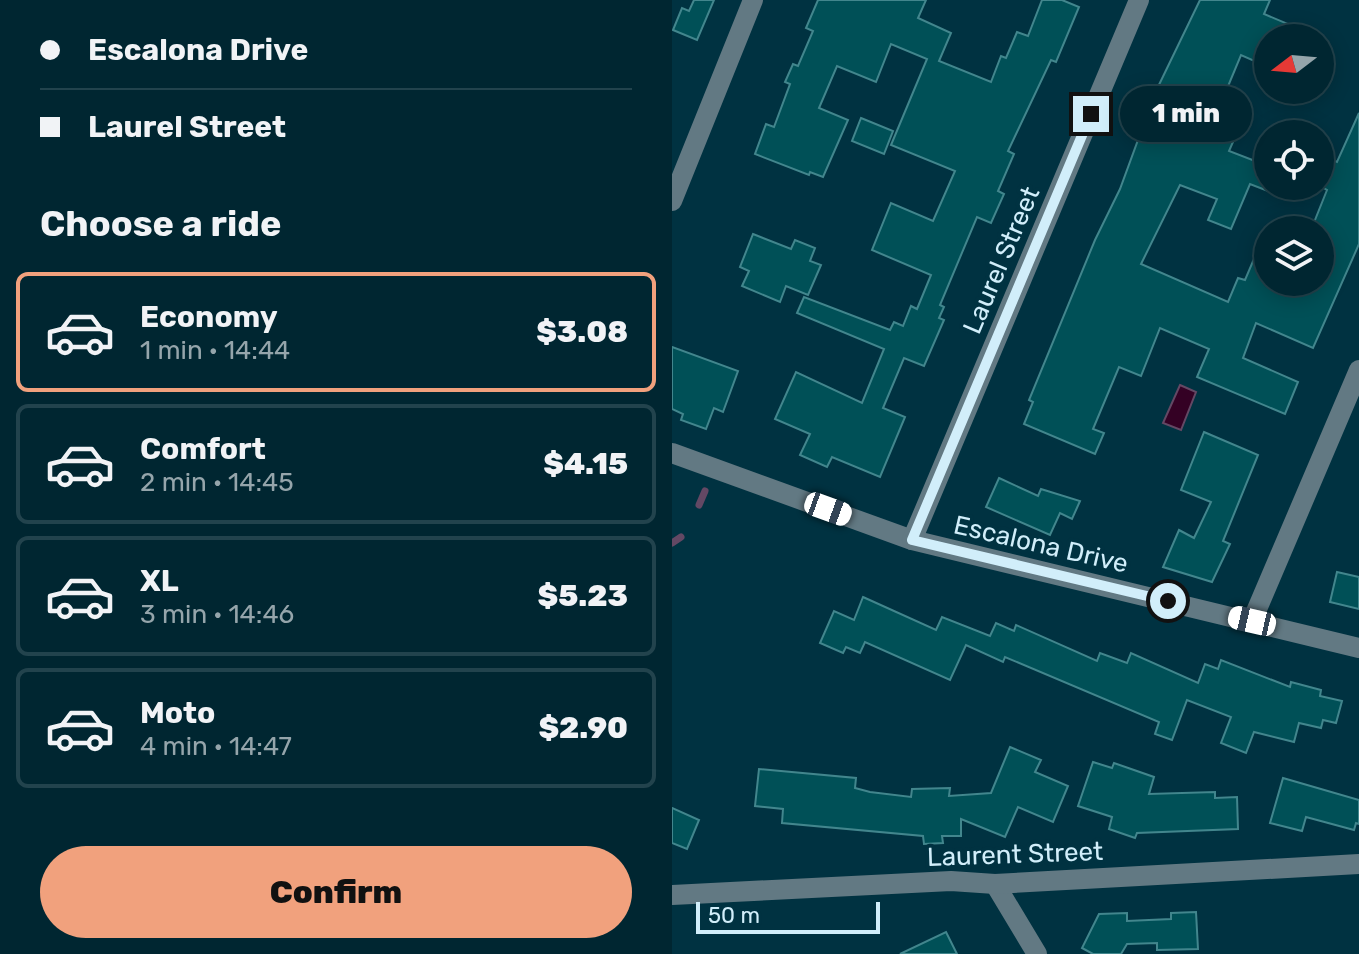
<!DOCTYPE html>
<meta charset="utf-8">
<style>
:root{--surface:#002631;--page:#0e323d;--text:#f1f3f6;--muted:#95a5ab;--line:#22434d;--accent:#f1a17d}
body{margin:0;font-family:Rubik,sans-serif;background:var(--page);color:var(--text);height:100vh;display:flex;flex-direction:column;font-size:30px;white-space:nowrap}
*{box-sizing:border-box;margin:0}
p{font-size:26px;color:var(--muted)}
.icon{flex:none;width:44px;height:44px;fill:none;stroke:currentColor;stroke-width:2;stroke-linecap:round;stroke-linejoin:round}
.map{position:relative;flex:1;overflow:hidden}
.panel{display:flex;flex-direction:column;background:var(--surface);width:672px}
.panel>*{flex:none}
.top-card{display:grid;align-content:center;height:176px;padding:0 40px;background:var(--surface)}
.needle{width:52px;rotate:254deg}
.buttons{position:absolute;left:582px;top:24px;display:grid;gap:16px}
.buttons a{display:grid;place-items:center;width:80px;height:80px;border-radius:50%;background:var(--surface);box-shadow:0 4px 20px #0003,0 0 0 2px var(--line);font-size:40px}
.scale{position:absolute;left:24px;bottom:20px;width:184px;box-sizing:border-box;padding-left:8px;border:4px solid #d1eefa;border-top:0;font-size:22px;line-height:28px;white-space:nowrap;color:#d1eefa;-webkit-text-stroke:6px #003241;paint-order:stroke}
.end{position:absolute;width:36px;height:36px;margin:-18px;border:10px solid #d1eefa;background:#111;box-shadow:0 0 0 4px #111}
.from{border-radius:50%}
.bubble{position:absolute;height:56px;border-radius:28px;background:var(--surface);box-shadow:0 4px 20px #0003,0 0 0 2px var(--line);font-size:26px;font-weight:800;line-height:56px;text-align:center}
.car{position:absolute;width:24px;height:48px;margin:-24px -12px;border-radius:10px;box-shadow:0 0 6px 2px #0007;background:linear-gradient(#fff 24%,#345 0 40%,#fff 0 76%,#345 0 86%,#fff 0)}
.top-card b{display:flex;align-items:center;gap:28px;height:76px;font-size:30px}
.top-card b+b{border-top:2px solid var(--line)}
.top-card i{width:20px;height:20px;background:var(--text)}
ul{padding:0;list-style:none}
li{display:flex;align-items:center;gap:24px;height:120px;margin:0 16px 12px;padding:0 24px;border:4px solid var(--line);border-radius:12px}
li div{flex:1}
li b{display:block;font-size:30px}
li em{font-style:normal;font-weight:800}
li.on{border-color:var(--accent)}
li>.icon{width:72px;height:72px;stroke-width:1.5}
h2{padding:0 40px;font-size:36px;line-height:96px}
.action{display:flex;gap:16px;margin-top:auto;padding:16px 40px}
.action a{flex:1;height:92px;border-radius:48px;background:var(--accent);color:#111;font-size:32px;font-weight:800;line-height:92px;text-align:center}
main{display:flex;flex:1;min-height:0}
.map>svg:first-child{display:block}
.water{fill:#340124;stroke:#634864;stroke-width:2}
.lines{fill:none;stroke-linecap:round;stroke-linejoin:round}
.stream{stroke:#634864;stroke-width:7}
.building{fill:#005057;stroke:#42868d;stroke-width:2}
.minor{stroke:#627983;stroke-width:20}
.route{stroke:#d1eefa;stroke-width:10}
.labels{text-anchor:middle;stroke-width:8;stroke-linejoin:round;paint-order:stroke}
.street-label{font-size:26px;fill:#d1eefa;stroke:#003241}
</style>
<main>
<section class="panel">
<div class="top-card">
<b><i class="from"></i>Escalona Drive</b>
<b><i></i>Laurel Street</b>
</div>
<h2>Choose a ride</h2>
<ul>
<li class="on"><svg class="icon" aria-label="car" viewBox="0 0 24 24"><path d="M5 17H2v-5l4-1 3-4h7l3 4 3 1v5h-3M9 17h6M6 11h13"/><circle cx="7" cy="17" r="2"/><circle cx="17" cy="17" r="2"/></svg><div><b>Economy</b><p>1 min · 14:44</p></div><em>$3.08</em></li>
<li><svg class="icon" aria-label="car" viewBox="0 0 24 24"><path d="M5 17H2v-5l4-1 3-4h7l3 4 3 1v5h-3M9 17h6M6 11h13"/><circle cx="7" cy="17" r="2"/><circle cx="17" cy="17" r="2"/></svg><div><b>Comfort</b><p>2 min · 14:45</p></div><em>$4.15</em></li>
<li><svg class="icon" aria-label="car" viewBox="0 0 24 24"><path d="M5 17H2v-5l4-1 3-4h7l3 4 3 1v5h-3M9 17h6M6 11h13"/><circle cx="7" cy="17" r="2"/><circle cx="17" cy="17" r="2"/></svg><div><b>XL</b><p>3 min · 14:46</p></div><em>$5.23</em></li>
<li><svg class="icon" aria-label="car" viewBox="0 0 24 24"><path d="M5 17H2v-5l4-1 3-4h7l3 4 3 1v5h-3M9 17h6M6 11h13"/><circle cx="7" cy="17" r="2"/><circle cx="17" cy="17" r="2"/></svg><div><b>Moto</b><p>4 min · 14:47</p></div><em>$2.90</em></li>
</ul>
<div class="action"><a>Confirm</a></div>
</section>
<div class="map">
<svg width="687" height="954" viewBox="0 0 687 954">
<rect width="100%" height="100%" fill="#003241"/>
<path class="water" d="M 508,385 L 524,392 L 509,430 L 491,423 Z"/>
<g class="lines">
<g class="stream">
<path d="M 27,505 L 33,491"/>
<path d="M 0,543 L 9,537"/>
</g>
</g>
<g class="building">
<path d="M 22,0 L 42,0 L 25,40 L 1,30 L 10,8 L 17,11 Z"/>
<path d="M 146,0 L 254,0 L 246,18 L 279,33 L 267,61 L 319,82 L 329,56 L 334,58 L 345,32 L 356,36 L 370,0 L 390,0 L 407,7 L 384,62 L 379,60 L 336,151 L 342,154 L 326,191 L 332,194 L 319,223 L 305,217 L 268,305 L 272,307 L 267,318 L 272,320 L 252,366 L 232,358 L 211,408 L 233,417 L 208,477 L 160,457 L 155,467 L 128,455 L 138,434 L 103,419 L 124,372 L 190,403 L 212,349 L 125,313 L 132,297 L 218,330 L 222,322 L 231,326 L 239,306 L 245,309 L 259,275 L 200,250 L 219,203 L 261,221 L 283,171 L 219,145 L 255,59 L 219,44 L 204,82 L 165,66 L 147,108 L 176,120 L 151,177 L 138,172 L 137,175 L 83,154 L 94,124 L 102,127 L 118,84 L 113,82 L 121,64 L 126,66 L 141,31 L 134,28 Z"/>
<path d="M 528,0 L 598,0 L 592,14 L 649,38 L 596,38 L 596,67 L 569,55 L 554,91 L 561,94 L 551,119 L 568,126 L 557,151 L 596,166 L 596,191 L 578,184 L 559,229 L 536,220 L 545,199 L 508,185 L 469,264 L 556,302 L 566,278 L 573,280 L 596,226 L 596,282 L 648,282 L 648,230 L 639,230 L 655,190 L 648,186 L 648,154 L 665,162 L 687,113 L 687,244 L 641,348 L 584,323 L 571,358 L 626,382 L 613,414 L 525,377 L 537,349 L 488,328 L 469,376 L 447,367 L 421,429 L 432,433 L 423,454 L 352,424 L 361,402 L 357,400 L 423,240 L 448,189 L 484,91 Z"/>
<path d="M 189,118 L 221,131 L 212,154 L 180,141 Z"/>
<path d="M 81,234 L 119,249 L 123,240 L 143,248 L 138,261 L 149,265 L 136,295 L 114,286 L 108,302 L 70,286 L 77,271 L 68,267 Z"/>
<path d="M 0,347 L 66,371 L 51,412 L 42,408 L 34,429 L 9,420 L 11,414 L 0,409 Z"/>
<path d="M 532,432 L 586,455 L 551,541 L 558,544 L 540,582 L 491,567 L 507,530 L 522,538 L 539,502 L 509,490 Z"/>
<path d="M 327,478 L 366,496 L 369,489 L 408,501 L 400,519 L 388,513 L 378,535 L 314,507 Z"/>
<path d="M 665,572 L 687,577 L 687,609 L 658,602 Z"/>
<path d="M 191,597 L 264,630 L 270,617 L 318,636 L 324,623 L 342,631 L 344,625 L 425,661 L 428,653 L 455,663 L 459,653 L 526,683 L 533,664 L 546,669 L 549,660 L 618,687 L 619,682 L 649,690 L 648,696 L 670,701 L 664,723 L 651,720 L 649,728 L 627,723 L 622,742 L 582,732 L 574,753 L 549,743 L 559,717 L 515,700 L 500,740 L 483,734 L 487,722 L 333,657 L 331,662 L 294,645 L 278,680 L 193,642 L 188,653 L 174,647 L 171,653 L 148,643 L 162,611 L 182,620 Z"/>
<path d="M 338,747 L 369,760 L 363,772 L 396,786 L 381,822 L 346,807 L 333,837 L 289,819 L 289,836 L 270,836 L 271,843 L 252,844 L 251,836 L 110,823 L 111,809 L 83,806 L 87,769 L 184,778 L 183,788 L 198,792 L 239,797 L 240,789 L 278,788 L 277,796 L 319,793 Z"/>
<path d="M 421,762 L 440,768 L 442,763 L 482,777 L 477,794 L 543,792 L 543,798 L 565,797 L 566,829 L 465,833 L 463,838 L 437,829 L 440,817 L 406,806 Z"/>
<path d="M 611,778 L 687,800 L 687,824 L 684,823 L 682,830 L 634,817 L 630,831 L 598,823 Z"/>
<path d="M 0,808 L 27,820 L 15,849 L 0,843 Z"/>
<path d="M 524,912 L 526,949 L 485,950 L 485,943 L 455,944 L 449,954 L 421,954 L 410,948 L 427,914 L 455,913 L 455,921 L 499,919 L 499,913 Z"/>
<path d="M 274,932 L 285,954 L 228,954 Z"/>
</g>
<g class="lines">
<g class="minor">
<path d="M 0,201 L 81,0"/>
<path d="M 0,453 L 240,540 L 687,648"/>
<path d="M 240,540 L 467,0"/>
<path d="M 580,621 L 687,370"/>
<path d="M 323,884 L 365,954"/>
<path d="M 0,895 L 279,881 L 323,884 L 687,864"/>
</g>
</g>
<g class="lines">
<path class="route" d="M 419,114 L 240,540 L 496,601"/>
</g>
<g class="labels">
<g class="street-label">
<text transform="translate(329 260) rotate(-67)" y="9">Laurel Street</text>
<text transform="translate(369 544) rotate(13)" y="9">Escalona Drive</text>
<text transform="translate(343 854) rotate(-2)" y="9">Laurent Street</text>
</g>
</g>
</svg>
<div class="buttons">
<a><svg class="needle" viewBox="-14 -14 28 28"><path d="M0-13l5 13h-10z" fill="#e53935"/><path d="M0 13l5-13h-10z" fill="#95a5ab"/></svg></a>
<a><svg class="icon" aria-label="locate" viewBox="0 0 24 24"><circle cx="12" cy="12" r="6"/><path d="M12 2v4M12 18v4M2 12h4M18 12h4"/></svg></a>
<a><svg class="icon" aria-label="layers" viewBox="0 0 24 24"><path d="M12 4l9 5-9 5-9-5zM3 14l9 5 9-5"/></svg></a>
</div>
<div class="scale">50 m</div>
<i class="end from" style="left:496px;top:601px"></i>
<i class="end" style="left:419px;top:114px"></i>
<div class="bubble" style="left:448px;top:86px;width:132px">1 min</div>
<i class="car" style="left:156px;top:509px;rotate:110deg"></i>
<i class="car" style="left:580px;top:621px;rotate:283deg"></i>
</div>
</main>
